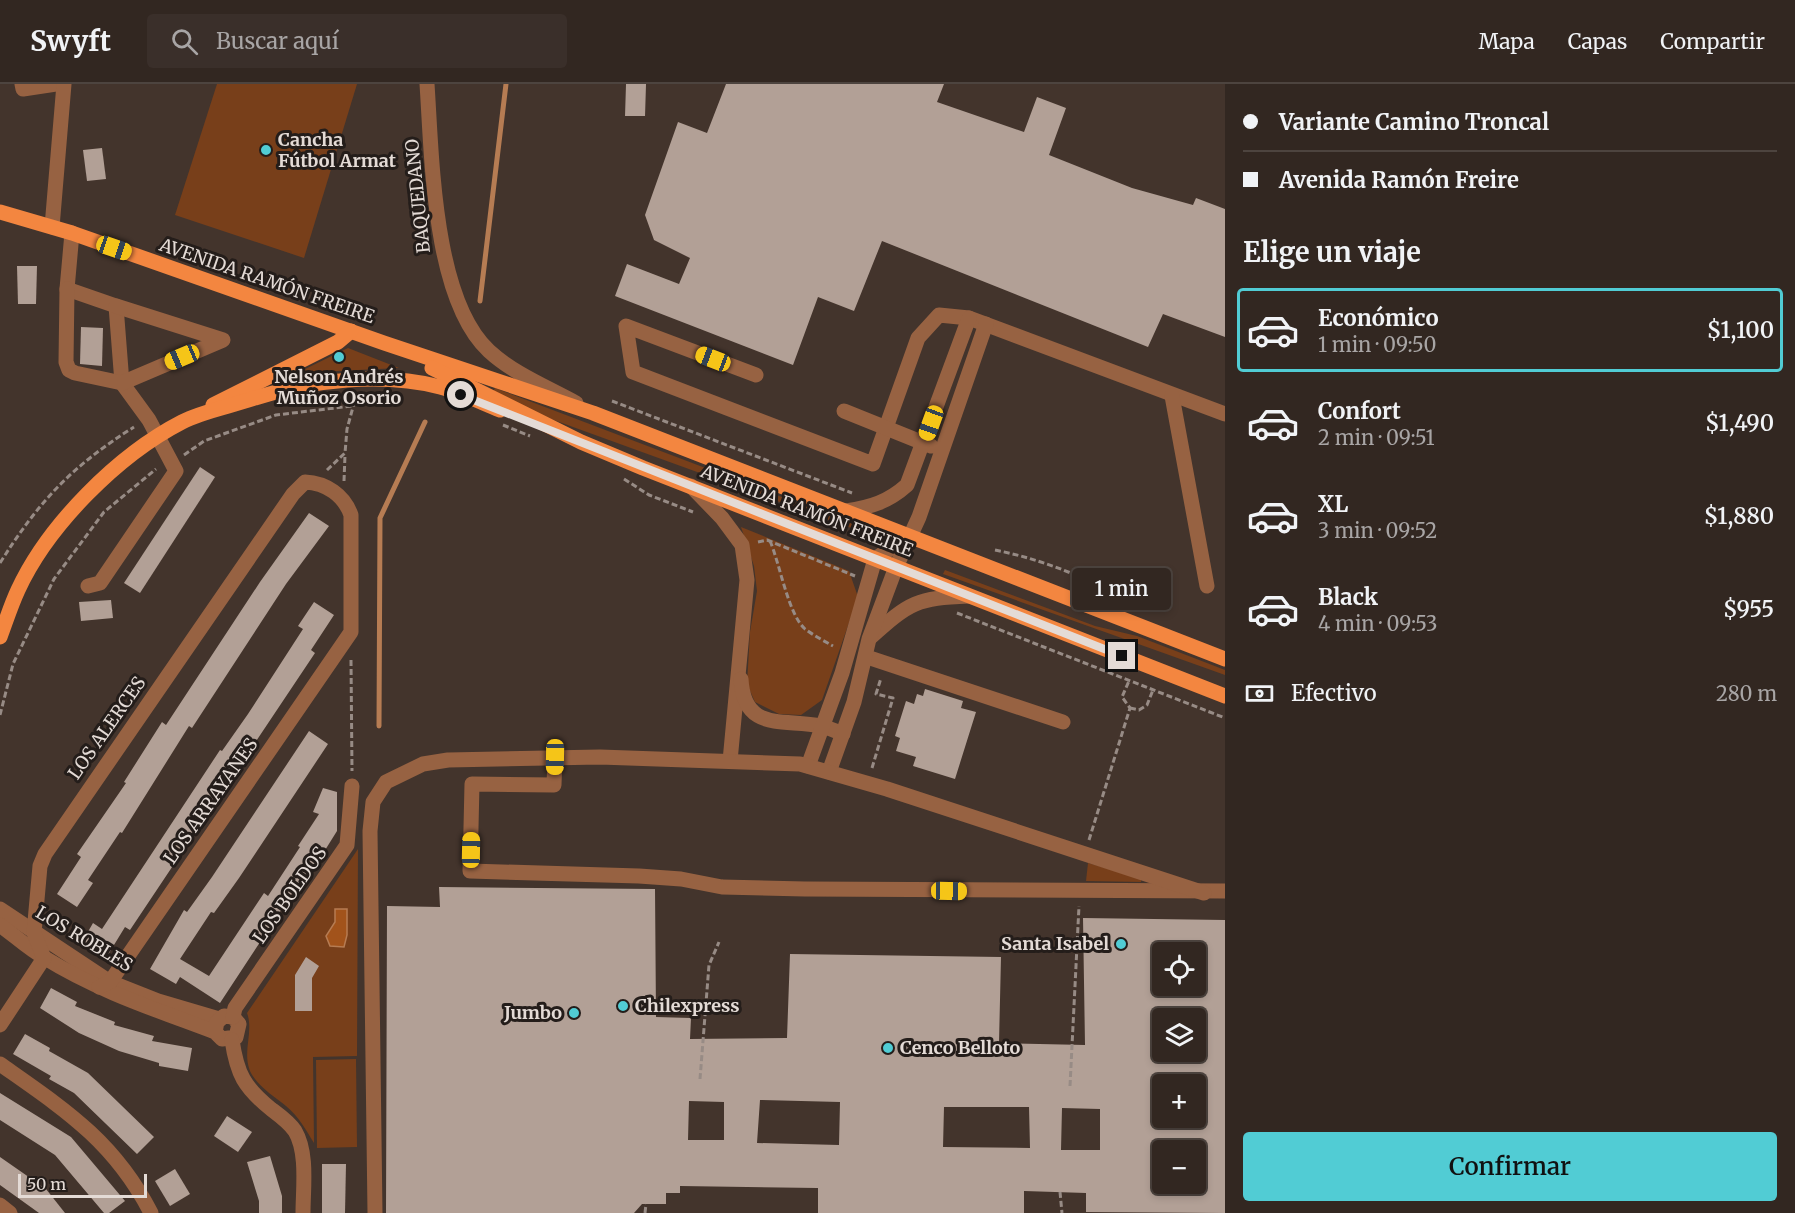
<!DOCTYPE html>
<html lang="es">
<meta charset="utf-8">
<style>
:root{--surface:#322721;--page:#3a2f2a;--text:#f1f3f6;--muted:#a8a5a5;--line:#4d443f;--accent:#51ccd4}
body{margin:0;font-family:Merriweather,serif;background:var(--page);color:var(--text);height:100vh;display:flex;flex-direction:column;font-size:22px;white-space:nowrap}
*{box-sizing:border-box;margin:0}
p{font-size:20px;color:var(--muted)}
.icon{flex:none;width:33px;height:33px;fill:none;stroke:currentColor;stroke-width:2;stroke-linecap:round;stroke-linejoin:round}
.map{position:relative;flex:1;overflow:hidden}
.details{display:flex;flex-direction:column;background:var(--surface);width:570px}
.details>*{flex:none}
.banner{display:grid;align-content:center;height:132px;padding:0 18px;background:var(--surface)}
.buttons{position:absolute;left:1152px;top:858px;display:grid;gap:12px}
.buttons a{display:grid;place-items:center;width:54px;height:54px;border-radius:6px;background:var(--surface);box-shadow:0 3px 9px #0003,0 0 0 2px var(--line);font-size:30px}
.scale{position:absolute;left:18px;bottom:15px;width:129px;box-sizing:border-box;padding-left:6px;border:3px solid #e4dbd6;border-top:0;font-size:16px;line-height:21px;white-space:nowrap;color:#e4dbd6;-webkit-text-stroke:4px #241d1a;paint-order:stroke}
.end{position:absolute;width:27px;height:27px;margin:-14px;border:8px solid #e4dbd6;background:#111;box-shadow:0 0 0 3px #111}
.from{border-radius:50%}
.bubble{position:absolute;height:42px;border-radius:6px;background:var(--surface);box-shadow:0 3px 9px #0003,0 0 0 2px var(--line);font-size:20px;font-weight:600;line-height:42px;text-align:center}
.car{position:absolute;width:18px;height:36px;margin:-18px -9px;border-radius:8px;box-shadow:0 0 4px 2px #0007;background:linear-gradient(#f5c518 24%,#345 0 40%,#f5c518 0 76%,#345 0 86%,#f5c518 0)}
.banner b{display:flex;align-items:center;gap:21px;height:57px;font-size:22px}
.banner b+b{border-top:2px solid var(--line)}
.banner i{width:15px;height:15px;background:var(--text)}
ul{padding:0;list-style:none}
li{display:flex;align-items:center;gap:18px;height:84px;margin:0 12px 9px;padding:0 6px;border:3px solid transparent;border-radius:6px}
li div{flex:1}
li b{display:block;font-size:22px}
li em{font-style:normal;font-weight:600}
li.current{border-color:var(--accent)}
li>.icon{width:54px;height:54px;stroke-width:1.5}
h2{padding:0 18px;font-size:27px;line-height:72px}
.pay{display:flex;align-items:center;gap:15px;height:66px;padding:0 18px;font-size:22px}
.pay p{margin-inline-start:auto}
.button{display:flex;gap:12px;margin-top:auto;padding:12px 18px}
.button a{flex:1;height:69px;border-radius:6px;background:var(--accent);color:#111;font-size:24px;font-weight:600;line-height:69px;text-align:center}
header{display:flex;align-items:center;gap:36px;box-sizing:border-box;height:84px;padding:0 30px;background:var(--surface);border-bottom:2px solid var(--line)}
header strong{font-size:28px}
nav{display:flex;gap:33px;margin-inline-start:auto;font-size:21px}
.search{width:420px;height:54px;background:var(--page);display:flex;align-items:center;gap:15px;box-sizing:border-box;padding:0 21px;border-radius:6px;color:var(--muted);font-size:22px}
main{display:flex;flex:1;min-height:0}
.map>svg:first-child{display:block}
.green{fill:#783f1a}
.water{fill:#a2531b;stroke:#b67c53;stroke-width:1.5}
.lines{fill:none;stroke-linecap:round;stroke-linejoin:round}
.stream{stroke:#b67c53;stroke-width:5}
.building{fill:#b2a096;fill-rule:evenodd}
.path{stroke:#978b85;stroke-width:3;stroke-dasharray:6 3;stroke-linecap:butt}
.minor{stroke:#976242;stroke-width:15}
.major{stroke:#f38640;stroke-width:15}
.route{stroke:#e4dbd6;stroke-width:8}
.poi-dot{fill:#51ccd4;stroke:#241d1a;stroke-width:2}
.labels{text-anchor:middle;stroke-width:6;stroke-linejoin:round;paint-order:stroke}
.poi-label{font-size:18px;font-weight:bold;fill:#e4dbd6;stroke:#241d1a;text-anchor:start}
.street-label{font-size:18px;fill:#e4dbd6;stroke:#241d1a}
</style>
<header>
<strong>Swyft</strong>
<div class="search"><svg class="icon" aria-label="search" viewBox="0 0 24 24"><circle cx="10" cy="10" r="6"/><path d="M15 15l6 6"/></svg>Buscar aquí</div>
<nav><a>Mapa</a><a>Capas</a><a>Compartir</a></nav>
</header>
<main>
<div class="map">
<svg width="1225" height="1129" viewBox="0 0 1225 1129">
<rect width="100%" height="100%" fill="#43342c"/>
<g class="green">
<path d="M 217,0 L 357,0 L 304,174 L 175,131 Z"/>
<path d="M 348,264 L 399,284 L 297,289 Z"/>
<path d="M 495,304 L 866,445 L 865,449 L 551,335 L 493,308 Z"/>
<path d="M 741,443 L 849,487 L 858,513 L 822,616 L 801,631 L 779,630 L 755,618 L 747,600 L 750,548 L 757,507 L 754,482 Z"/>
<path d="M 945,486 L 1095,542 L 1137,552 L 1225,586 L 1225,591 L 943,490 Z"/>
<path d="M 358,765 L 357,972 L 313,973 L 314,1059 C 306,1046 299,1033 286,1022 C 275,1013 257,1002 250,987 C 242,967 254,948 247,929 Z"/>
<path d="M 1088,779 L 1141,794 L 1141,798 L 1086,797 Z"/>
<path d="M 356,975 L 357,1063 L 317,1064 L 316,976 Z"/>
</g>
<path class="water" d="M 335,825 L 347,825 L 347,851 L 344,863 L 330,862 L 326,852 L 335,838 Z"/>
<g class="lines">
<g class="stream">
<path d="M 480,217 L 506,0"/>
<path d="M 379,642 L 380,434 L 425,338"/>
</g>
</g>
<g class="building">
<path d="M 626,0 L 646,0 L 645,32 L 625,32 Z"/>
<path d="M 726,0 L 944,0 L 937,18 L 1024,48 L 1037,13 L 1066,24 L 1049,71 L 1132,104 L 1193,121 L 1196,114 L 1225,125 L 1225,253 L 1163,230 L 1148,263 L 882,157 L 854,227 L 818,213 L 793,281 L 615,212 L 627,180 L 679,200 L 690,174 L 654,156 L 645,131 L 678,38 L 707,49 Z"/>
<path d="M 102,64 L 106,95 L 87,97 L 83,66 Z"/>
<path d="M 17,182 L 37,182 L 36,220 L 18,220 Z"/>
<path d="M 81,243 L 103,244 L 102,282 L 80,280 Z"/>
<path d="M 200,383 L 215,393 L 140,509 L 124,499 Z"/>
<path d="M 309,429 L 329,442 L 286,500 L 192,644 L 189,642 L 122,749 L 120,748 L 88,796 L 93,799 L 77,823 L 57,810 L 81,773 L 77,770 L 126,699 L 124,698 L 162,638 L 166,641 L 260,498 Z"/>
<path d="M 111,516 L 113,534 L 81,537 L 79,518 Z"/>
<path d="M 314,518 L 334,531 L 311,566 L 315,569 L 130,846 L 125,843 L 106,874 L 81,860 L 93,839 L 102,845 L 220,666 L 222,667 L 248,630 L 303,545 L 298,542 Z"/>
<path d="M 925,605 L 963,617 L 961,624 L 976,628 L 955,695 L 913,682 L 916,673 L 896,667 L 900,654 L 895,652 L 906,617 L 914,620 L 917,610 L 923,612 Z"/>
<path d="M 309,647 L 328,660 L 239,794 L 214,829 L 211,828 L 180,875 L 209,892 L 264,809 L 268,812 L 300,763 L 298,762 L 319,730 L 313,728 L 323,704 L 337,708 L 337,747 L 297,811 L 293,808 L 220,919 L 180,893 L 176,900 L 150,885 L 184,826 L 187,828 L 212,793 Z"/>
<path d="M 439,803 L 655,805 L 656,933 L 691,934 L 690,955 L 787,954 L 790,870 L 1001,873 L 999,959 L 1085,961 L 1083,834 L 1225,836 L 1225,1129 L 1086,1128 L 1086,1109 L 1024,1107 L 1024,1129 L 818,1129 L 818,1104 L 680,1102 L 680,1109 L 666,1109 L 666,1120 L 642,1120 L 634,1129 L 386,1129 L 387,822 L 440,823 ZM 1162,868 L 1196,868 L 1196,902 L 1162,902 ZM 1162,934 L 1196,934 L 1196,968 L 1162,968 ZM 1162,1000 L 1196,1000 L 1196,1034 L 1162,1034 ZM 760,1016 L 840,1018 L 839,1061 L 757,1059 ZM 689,1017 L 724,1018 L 724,1056 L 688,1056 ZM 944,1023 L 1029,1023 L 1030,1064 L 943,1063 ZM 1062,1024 L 1100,1025 L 1100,1066 L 1061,1066 ZM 1162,1066 L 1196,1066 L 1196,1100 L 1162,1100 Z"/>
<path d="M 306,873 L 319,882 L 312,894 L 312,927 L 295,927 L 295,891 Z"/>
<path d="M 51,904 L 77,918 L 75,922 L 115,938 L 114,941 L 154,952 L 152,957 L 192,964 L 188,987 L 159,982 L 159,979 L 119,967 L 79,949 L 40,924 Z"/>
<path d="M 25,950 L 50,964 L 49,967 L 88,989 L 154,1053 L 137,1070 L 74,1009 L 49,995 L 51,992 L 13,970 Z"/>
<path d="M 0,1009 L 71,1053 L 125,1117 L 109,1129 L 104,1129 L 55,1071 L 0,1036 Z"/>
<path d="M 227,1032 L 252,1048 L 238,1068 L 214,1052 Z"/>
<path d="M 270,1072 L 282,1112 L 282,1129 L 259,1129 L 259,1117 L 247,1078 Z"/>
<path d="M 0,1073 L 46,1105 L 65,1129 L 39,1129 L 0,1101 Z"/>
<path d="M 322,1080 L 346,1080 L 345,1129 L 322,1129 Z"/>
<path d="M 175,1085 L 190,1110 L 170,1122 L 155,1097 Z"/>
</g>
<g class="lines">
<g class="path">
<path d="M 612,317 L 852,409"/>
<path d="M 503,341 L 530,352"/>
<path d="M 184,371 L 204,357 L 276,331 L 352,322"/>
<path d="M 327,386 L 345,369 L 347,345 L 356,312"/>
<path d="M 624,395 L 649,411 L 693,428"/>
<path d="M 344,397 L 345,371"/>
<path d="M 770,457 C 780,480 788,530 805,545 C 813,551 824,557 833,562"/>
<path d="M 758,458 L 767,456 L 855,492"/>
<path d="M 995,466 C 1040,475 1089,493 1127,519"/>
<path d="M 0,479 C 39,417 72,382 134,343"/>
<path d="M 957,529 L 1225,634"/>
<path d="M 351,576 L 352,687"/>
<path d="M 1130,624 L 1139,626 L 1147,621 L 1153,606"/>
<path d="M 0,631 L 13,580 L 54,495 L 104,428 L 156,385"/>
<path d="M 872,684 L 893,614 L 876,610 L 881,594"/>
<path d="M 1089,756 L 1130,624 L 1122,613 L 1129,597"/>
<path d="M 700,995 L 709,881 L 719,858"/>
<path d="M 1070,1002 L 1079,822"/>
<path d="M 1060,1108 L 1062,1129"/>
<path d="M 645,1129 L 646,1120"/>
</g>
<g class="minor">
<path d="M 22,0 L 23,5 L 56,0"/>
<path d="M 427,0 C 432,73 433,215 489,267 C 514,290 547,303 576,319"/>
<path d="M 52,143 L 64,0"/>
<path d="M 72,149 L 67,205 L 116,222 L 122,299 L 149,336 L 176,387 L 100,499 L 88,502"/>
<path d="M 67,205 L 66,278 L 69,286 L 75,289 L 122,299 L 223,256 L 116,222"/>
<path d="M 756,291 L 626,242 L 633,288 L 873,380 L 918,254 L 939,231 L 969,234 L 1225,330"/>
<path d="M 1172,312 L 1207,502"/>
<path d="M 844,327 L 931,362"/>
<path d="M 691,402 L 722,434 L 742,461 L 747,496 L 730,677"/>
<path d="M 846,427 C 871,423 888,418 907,401 L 969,234"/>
<path d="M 871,553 C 910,518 917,514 969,512"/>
<path d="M 867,573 L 1063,638"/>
<path d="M 741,595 C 744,649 784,634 821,642 C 829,644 836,647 843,650"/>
<path d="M 555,673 L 554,701 L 472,700 L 470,787 L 639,792 L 681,795 L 722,803 L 805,805 L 1225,807"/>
<path d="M 808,682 L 842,589 L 875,475 L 909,452"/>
<path d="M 829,688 L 854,618 L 869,555 L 896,483 L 919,433 L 986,240"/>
<path d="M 0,825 L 110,898 L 158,917 L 219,935"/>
<path d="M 0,841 C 15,852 29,865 45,874 C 98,907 157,926 215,948 L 222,955 L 236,953 L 239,940 L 233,933 L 224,932 L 217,938 L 215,948"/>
<path d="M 233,933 L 235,924 L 347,761 L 352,702"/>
<path d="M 0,941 L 44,874 L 34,849 L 40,782 L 45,770 L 293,410 L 305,398 C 326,399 344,411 351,431 L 351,548 L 110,898 L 99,903"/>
<path d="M 232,956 C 237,990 244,1003 271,1025 C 279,1031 289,1038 295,1047 C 308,1069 303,1104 303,1129"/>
<path d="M 0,980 C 64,1025 114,1057 151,1129"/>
<path d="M 0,1121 L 10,1129"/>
<path d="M 375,1129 L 370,747 L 373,718 L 386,698 L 423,680 L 448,676 L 600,673 L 800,680 L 887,705 L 1204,809"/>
</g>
<g class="major">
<path d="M 0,128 L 72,149 L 384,259 L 593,329 L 1225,575"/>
<path d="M 432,284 L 581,358 L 643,384 L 1225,612"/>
<path d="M 213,321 L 338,258 L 351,247"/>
<path d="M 0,553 C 6,537 11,521 18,506 C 48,441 118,371 182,338 C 203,327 232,322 255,314 C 313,296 381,288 440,303 C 460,308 480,318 500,326"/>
</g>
</g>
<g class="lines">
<path class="route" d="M 461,311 L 1122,572"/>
</g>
<g class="poi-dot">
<circle cx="266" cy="66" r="6"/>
<circle cx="339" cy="273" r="6"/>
<circle cx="1121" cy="860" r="6"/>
<circle cx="623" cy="922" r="6"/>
<circle cx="574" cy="929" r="6"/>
<circle cx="888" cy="964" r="6"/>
</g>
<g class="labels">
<g class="poi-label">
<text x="278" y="62">Cancha<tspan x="278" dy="21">Fútbol Armat</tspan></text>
<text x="339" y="299" text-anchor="middle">Nelson Andrés<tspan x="339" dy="21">Muñoz Osorio</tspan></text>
<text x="1109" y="866" text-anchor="end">Santa Isabel</text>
<text x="635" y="928">Chilexpress</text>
<text x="562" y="935" text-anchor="end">Jumbo</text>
<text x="900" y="970">Cenco Belloto</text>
</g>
<g class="street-label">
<text transform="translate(418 112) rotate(-96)" y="6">BAQUEDANO</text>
<text transform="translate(267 197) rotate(19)" y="6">AVENIDA RAMÓN FREIRE</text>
<text transform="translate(807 427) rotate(21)" y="6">AVENIDA RAMÓN FREIRE</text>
<text transform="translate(107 644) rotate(-55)" y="6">LOS ALERCES</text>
<text transform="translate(211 717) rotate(-55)" y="6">LOS ARRAYANES</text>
<text transform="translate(290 811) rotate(-55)" y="6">LOS BOLDOS</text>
<text transform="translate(84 855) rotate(31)" y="6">LOS ROBLES</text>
</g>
</g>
</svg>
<div class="buttons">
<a><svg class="icon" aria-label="locate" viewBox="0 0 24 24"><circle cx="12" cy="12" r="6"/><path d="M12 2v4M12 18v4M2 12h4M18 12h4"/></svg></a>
<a><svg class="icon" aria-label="layers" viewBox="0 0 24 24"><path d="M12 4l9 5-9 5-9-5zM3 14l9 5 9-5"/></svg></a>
<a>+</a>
<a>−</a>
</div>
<div class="scale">50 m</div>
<i class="end from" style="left:461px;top:311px"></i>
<i class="end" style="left:1122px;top:572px"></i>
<div class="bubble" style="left:1072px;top:484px;width:99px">1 min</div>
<i class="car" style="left:114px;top:164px;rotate:109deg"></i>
<i class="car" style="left:182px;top:273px;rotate:247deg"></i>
<i class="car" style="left:713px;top:275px;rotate:291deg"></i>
<i class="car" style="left:931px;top:339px;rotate:200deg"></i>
<i class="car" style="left:555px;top:673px;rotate:181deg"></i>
<i class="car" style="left:471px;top:766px;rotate:1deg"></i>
<i class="car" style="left:949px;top:807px;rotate:91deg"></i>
</div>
<section class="details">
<div class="banner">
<b><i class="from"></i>Variante Camino Troncal</b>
<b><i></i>Avenida Ramón Freire</b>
</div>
<h2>Elige un viaje</h2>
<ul>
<li class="current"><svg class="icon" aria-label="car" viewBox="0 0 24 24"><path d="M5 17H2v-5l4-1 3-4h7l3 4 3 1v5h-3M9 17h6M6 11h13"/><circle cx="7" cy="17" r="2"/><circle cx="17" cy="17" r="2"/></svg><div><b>Económico</b><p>1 min · 09:50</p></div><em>$1,100</em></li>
<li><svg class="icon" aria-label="car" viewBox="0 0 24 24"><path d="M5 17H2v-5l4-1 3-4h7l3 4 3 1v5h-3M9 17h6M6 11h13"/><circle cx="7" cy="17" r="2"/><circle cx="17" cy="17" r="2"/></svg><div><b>Confort</b><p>2 min · 09:51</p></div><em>$1,490</em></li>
<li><svg class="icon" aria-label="car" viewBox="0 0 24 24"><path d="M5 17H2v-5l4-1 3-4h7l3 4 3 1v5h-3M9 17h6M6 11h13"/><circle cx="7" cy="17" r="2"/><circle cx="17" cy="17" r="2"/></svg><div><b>XL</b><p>3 min · 09:52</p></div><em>$1,880</em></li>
<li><svg class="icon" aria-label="car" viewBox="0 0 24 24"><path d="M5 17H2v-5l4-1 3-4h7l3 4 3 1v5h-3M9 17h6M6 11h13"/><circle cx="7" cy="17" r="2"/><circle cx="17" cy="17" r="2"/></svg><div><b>Black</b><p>4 min · 09:53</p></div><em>$955</em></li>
</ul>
<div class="pay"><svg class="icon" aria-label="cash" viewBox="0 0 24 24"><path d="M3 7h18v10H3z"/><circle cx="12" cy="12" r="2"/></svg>Efectivo<p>280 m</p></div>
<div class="button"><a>Confirmar</a></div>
</section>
</main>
